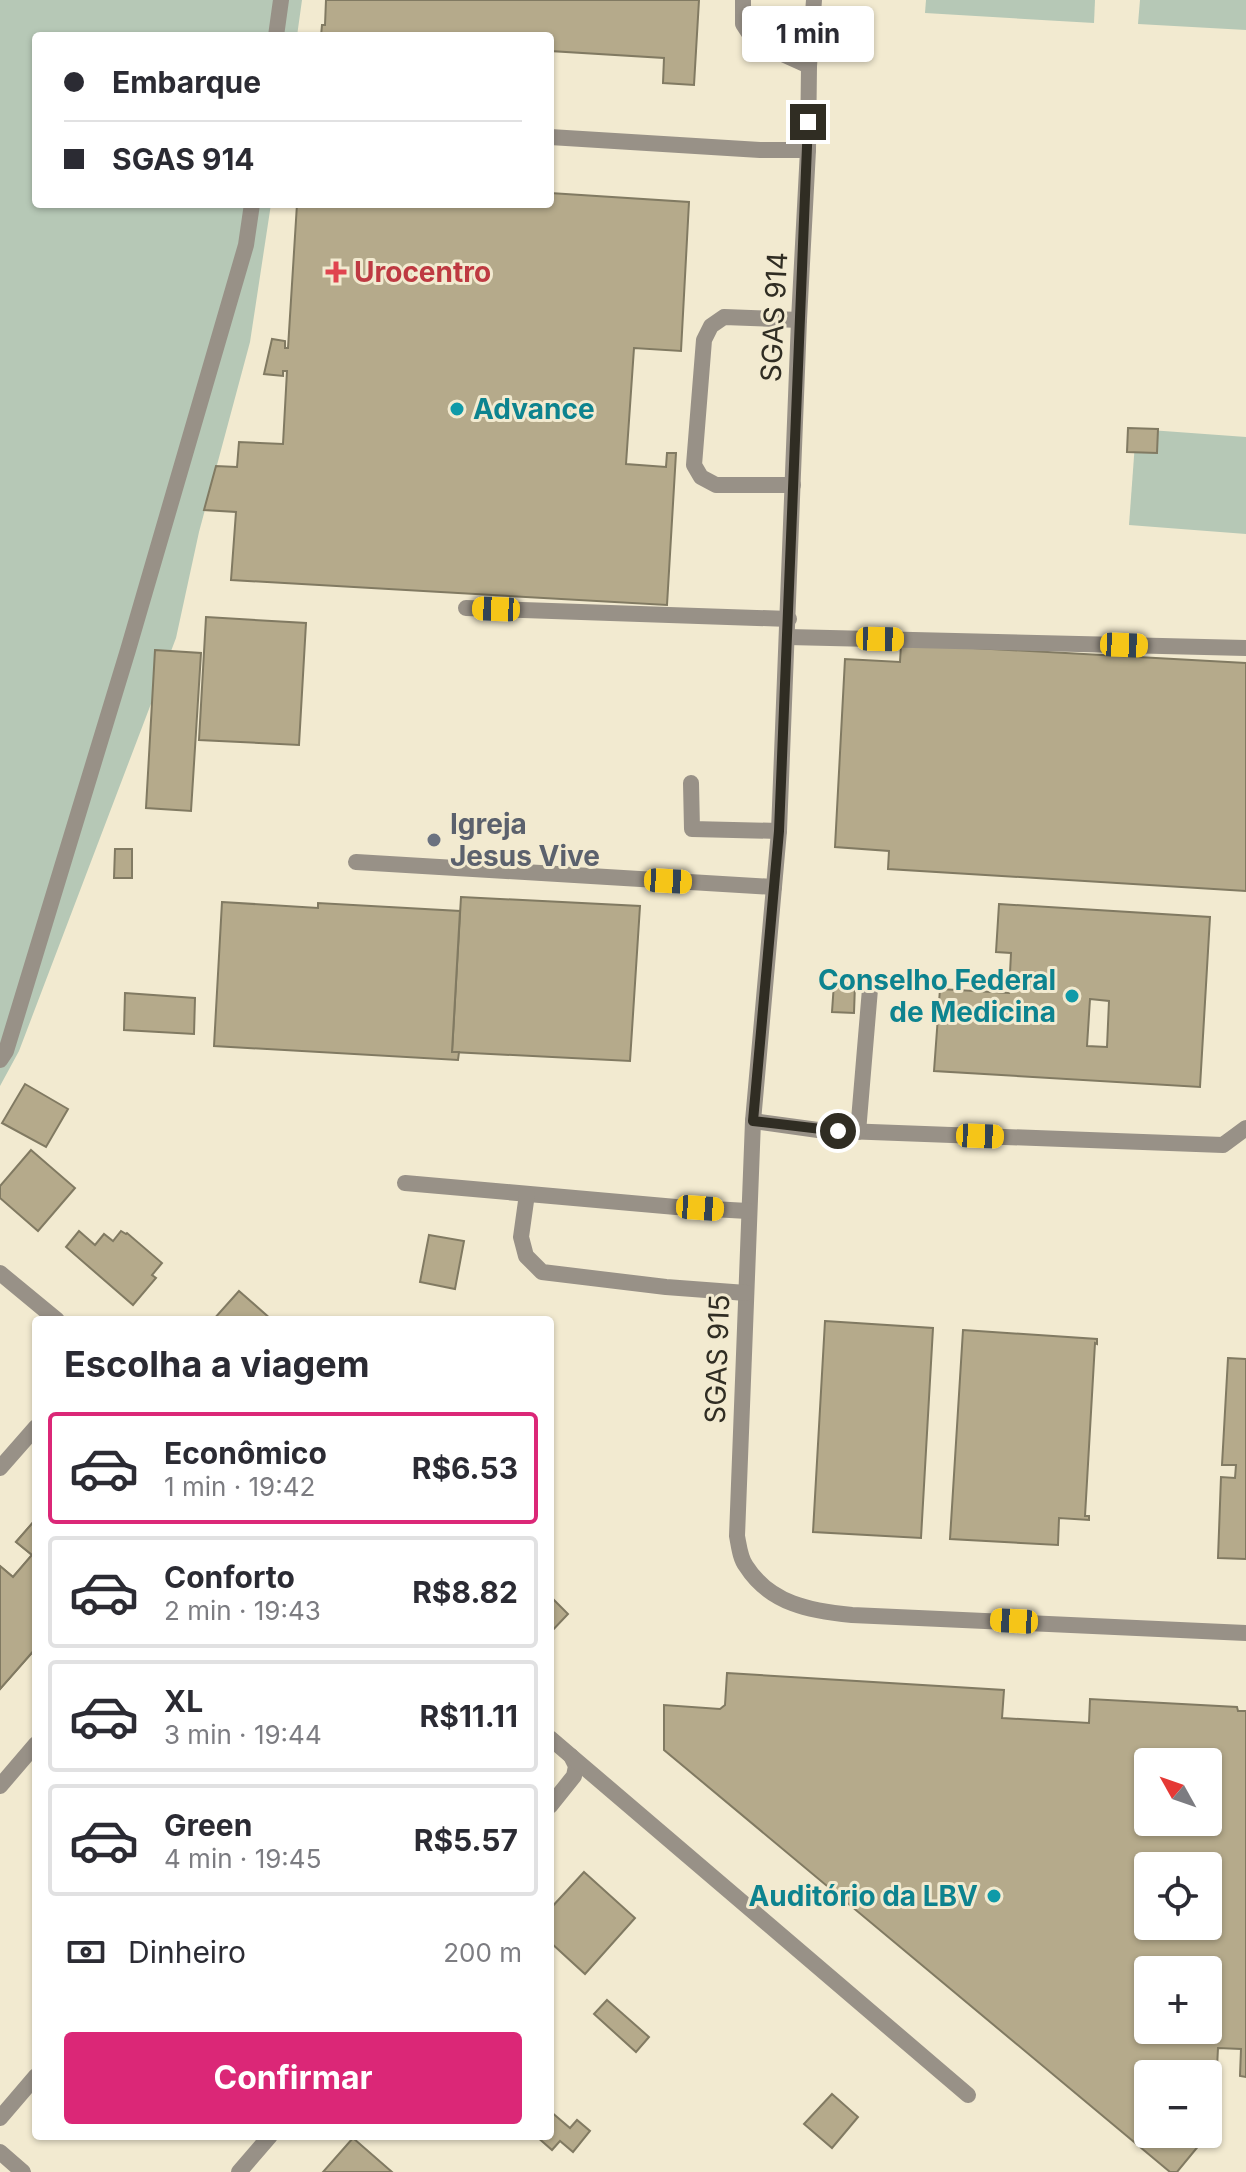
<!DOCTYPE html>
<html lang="pt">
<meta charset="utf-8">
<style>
:root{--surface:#fff;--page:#f7f7f7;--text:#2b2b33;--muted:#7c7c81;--line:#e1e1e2;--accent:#db2777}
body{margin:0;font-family:Inter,sans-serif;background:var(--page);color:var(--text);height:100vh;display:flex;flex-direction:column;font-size:30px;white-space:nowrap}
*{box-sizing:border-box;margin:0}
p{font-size:26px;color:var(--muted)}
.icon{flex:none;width:44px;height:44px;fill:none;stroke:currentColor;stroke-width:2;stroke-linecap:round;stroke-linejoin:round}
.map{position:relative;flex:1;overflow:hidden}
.side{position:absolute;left:32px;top:1316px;width:522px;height:824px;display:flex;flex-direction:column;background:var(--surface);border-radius:8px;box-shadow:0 2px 6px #0004}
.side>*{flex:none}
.top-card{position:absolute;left:32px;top:32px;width:522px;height:176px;border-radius:8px;box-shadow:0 2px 6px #0004;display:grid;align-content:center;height:176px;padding:0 32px;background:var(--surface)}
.needle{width:52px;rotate:310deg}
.fabs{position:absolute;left:1134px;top:1748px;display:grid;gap:16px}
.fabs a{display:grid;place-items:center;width:88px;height:88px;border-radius:8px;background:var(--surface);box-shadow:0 2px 6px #0004;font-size:40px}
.end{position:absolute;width:36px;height:36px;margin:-18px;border:10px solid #302d23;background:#fff;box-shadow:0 0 0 4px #fff}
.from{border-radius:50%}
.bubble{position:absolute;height:56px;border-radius:8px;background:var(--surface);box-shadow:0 2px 6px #0004;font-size:26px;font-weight:700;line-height:56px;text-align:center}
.car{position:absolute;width:24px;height:48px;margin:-24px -12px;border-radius:10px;box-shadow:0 0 6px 2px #0007;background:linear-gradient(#f5c518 24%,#345 0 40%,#f5c518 0 76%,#345 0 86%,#f5c518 0)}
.top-card b{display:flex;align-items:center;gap:28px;height:76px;font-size:30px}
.top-card b+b{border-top:2px solid var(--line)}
.top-card i{width:20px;height:20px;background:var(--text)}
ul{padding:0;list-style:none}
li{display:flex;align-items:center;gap:24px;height:112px;margin:0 16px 12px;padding:0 16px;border:4px solid var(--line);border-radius:8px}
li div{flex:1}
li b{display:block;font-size:30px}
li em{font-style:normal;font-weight:700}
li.on{border-color:var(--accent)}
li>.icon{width:72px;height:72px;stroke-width:1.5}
h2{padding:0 32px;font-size:36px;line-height:96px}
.pay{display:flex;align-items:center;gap:20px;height:88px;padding:0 32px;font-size:30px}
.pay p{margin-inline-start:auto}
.button{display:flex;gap:16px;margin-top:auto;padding:16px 32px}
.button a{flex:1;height:92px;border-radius:8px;background:var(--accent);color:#fff;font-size:32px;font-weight:700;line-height:92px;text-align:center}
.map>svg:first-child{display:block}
.green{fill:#b6c8b6}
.building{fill:#b5aa8b;stroke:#817a62;stroke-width:2;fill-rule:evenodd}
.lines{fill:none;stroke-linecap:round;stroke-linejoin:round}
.lane{stroke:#989187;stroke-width:16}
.route{stroke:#302d23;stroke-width:10}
.health-dot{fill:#e0444e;stroke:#f2ead0;stroke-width:3}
.culture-dot{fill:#0f9aa8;stroke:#f2ead0;stroke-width:3}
.worship-dot{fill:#6b7280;stroke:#f2ead0;stroke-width:3}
.labels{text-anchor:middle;stroke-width:6;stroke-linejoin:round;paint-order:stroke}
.health-label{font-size:28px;font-weight:bold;fill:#be3a42;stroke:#f2ead0;text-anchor:start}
.street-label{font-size:28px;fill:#302d23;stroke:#f2ead0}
.culture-label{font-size:28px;font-weight:bold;fill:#0d838f;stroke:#f2ead0;text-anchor:end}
.worship-label{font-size:28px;font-weight:bold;fill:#5b616d;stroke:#f2ead0;text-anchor:start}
</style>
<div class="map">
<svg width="1246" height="2172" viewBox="0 0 1246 2172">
<rect width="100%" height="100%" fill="#f2ead0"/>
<g class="green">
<path d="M 0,0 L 302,0 L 297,36 L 36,36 L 36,204 L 271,204 L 250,342 L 199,532 L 176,638 L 19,1051 L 0,1086 Z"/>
<path d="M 926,0 L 1095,0 L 1094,23 L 925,13 Z"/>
<path d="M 1140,0 L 1246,0 L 1246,30 L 1138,24 Z"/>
<path d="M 1136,429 L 1246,437 L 1246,534 L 1129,525 Z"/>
</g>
<g class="building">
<path d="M 326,0 L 699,0 L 694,85 L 663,83 L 664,58 L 550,51 L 550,36 L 321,36 L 322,25 L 325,25 Z"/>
<path d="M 550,193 L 689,202 L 681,351 L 634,348 L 626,464 L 666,467 L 667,453 L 676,453 L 667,605 L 231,580 L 236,512 L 204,510 L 216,466 L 237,467 L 239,442 L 283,444 L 287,371 L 283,371 L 283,376 L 264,374 L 272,339 L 285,341 L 285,348 L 288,348 L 297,204 L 550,204 Z"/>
<path d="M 1128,428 L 1158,429 L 1157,453 L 1127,452 Z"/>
<path d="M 206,617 L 306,623 L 299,745 L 199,740 Z"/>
<path d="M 901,644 L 1246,663 L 1246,891 L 888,869 L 889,851 L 835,847 L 845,659 L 900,662 Z"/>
<path d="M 155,650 L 201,653 L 191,811 L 146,808 Z"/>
<path d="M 115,849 L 132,849 L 132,878 L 114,878 Z"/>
<path d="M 461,897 L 640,906 L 630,1061 L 452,1052 Z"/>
<path d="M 222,902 L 318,908 L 318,903 L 460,911 L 452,1052 L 459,1052 L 458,1060 L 214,1046 Z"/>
<path d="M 999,904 L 1210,917 L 1200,1087 L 934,1071 L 940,989 L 1009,993 L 1011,953 L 996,952 ZM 1090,999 L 1109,1001 L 1107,1047 L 1087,1046 Z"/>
<path d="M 834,983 L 855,984 L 854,1013 L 832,1012 Z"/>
<path d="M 125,993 L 195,998 L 194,1034 L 124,1030 Z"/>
<path d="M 25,1084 L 68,1109 L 46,1147 L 2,1123 Z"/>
<path d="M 31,1150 L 75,1188 L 38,1231 L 0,1198 L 0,1186 Z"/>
<path d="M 79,1231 L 95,1245 L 104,1234 L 113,1241 L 121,1231 L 126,1234 L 127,1233 L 162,1263 L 152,1275 L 156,1278 L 133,1305 L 66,1247 Z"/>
<path d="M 429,1235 L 464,1241 L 455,1289 L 420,1282 Z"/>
<path d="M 239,1291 L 272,1320 L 213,1320 Z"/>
<path d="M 825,1321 L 933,1328 L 921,1538 L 813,1532 Z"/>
<path d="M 963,1330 L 1097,1339 L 1097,1344 L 1095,1343 L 1085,1516 L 1089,1516 L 1089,1520 L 1059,1518 L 1058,1545 L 950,1539 Z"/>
<path d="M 1228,1358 L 1246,1359 L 1246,1559 L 1218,1558 L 1221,1477 L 1235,1478 L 1236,1465 L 1222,1465 Z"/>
<path d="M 36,1519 L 36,1613 L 12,1641 L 21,1648 L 36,1630 L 36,1648 L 0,1689 L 0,1566 L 13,1577 L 32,1555 L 16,1542 Z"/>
<path d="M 36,1519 L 36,1648 L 0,1689 L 0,1566 L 13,1577 L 32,1555 L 16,1542 Z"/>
<path d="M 550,1596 L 568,1614 L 550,1633 Z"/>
<path d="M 727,1673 L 1004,1690 L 1002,1718 L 1089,1723 L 1090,1699 L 1237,1707 L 1238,1711 L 1246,1711 L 1246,2077 L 1240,2076 L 1241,2049 L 1218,2048 L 1214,2127 L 1177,2172 L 1170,2172 L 664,1750 L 664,1705 L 720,1709 L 725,1705 ZM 1148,1762 L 1208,1762 L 1208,1822 L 1148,1822 ZM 1148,1866 L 1208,1866 L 1208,1926 L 1148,1926 ZM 1148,1970 L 1208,1970 L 1208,2030 L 1148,2030 ZM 1148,2074 L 1208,2074 L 1208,2134 L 1148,2134 Z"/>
<path d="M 584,1872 L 635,1918 L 585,1974 L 550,1942 L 550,1909 Z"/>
<path d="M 607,2000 L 649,2037 L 636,2052 L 594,2014 Z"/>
<path d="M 832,2094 L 858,2117 L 832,2148 L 804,2124 Z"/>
<path d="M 550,2111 L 570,2128 L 577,2120 L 590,2131 L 573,2152 L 560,2141 L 552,2150 L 536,2136 L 550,2136 Z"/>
<path d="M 353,2138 L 392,2172 L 323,2172 Z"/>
</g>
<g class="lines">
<g class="lane">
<path d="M 743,0 L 743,24 L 754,41 L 809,66"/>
<path d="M 814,0 L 809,66 L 808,150 L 799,320 L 779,831 L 753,1121 L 737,1536 C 739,1546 740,1558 746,1566 C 770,1604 811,1611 852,1615 L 1246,1633"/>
<path d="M 276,36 L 281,0"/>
<path d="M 550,137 L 760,150 L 808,150"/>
<path d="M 793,485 L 716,485 L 701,477 L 694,465 L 704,340 L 711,326 L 724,317 L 799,320"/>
<path d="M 466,608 L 789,619"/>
<path d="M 788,637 L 1246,648"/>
<path d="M 691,783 L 692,829 L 779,831"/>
<path d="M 356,862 L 774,887"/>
<path d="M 0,1060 L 6,1051 L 128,650 L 246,245 L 252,204"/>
<path d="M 753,1121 L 818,1130 L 1223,1145 L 1246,1128"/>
<path d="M 858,1132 L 870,989"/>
<path d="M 405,1183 L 676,1207 L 748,1211"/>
<path d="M 527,1194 L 521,1237 L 526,1256 L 542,1272 L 666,1287 L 746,1293"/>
<path d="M 0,1273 L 57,1320"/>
<path d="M 0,1468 L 36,1427"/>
<path d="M 550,1738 L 571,1756 L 576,1766 L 574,1776 L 550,1806"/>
<path d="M 571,1756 L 968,2095"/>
<path d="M 0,1786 L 36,1744"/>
<path d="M 0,2118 L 36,2076"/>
<path d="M 0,2152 L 23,2172"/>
<path d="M 239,2172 L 270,2136"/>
</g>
</g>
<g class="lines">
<path class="route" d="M 808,122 L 779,831 L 753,1121 L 838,1131"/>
</g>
<path class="health-dot" d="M332 260h8v8h8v8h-8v8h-8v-8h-8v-8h8z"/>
<g class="culture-dot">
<circle cx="457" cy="409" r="8"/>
<circle cx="1072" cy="996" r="8"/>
<circle cx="994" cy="1896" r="8"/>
</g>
<circle class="worship-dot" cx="434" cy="840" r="8"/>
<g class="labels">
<g class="health-label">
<text x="354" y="282">Urocentro</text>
</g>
<g class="street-label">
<text transform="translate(774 317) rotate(-87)" y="10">SGAS 914</text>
<text transform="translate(717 1359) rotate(-88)" y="10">SGAS 915</text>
</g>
<g class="culture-label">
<text x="473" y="419" text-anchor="start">Advance</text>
<text x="1056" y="990">Conselho Federal<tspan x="1056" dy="32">de Medicina</tspan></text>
<text x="978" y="1906">Auditório da LBV</text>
</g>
<g class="worship-label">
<text x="450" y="834">Igreja<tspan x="450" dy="32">Jesus Vive</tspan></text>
</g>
</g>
</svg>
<div class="fabs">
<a><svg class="needle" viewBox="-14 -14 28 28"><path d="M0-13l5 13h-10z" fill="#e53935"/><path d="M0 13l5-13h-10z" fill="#7c7c81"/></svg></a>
<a><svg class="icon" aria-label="locate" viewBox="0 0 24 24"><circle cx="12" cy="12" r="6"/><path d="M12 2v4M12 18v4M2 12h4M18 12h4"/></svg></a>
<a>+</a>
<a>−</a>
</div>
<i class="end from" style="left:838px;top:1131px"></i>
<i class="end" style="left:808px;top:122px"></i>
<div class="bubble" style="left:742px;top:6px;width:132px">1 min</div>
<i class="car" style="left:496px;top:609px;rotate:272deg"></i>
<i class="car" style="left:880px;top:639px;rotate:91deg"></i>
<i class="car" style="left:1124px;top:645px;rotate:92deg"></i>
<i class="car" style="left:668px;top:881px;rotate:93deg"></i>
<i class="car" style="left:980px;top:1136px;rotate:92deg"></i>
<i class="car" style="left:700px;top:1208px;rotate:94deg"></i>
<i class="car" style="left:1014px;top:1621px;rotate:273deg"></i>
<div class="top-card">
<b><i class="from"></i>Embarque</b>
<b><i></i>SGAS 914</b>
</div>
<section class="side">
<h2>Escolha a viagem</h2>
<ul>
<li class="on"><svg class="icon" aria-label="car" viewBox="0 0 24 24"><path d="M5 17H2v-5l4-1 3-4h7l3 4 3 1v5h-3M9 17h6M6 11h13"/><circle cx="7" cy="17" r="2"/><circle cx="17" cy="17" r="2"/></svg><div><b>Econômico</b><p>1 min · 19:42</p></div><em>R$6.53</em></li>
<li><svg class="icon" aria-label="car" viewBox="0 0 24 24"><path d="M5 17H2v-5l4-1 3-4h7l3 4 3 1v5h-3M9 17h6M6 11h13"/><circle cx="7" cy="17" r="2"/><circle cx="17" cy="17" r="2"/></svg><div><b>Conforto</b><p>2 min · 19:43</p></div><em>R$8.82</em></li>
<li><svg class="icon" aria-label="car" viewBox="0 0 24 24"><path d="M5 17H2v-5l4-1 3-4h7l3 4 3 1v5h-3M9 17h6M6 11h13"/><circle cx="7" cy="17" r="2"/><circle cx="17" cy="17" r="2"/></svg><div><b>XL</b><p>3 min · 19:44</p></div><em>R$11.11</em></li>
<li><svg class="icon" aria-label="car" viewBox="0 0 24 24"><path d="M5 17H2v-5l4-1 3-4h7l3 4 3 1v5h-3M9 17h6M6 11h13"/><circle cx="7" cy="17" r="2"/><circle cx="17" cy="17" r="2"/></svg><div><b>Green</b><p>4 min · 19:45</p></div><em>R$5.57</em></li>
</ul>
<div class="pay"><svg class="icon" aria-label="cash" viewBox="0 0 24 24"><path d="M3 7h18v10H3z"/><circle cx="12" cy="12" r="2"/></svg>Dinheiro<p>200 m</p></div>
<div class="button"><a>Confirmar</a></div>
</section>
</div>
